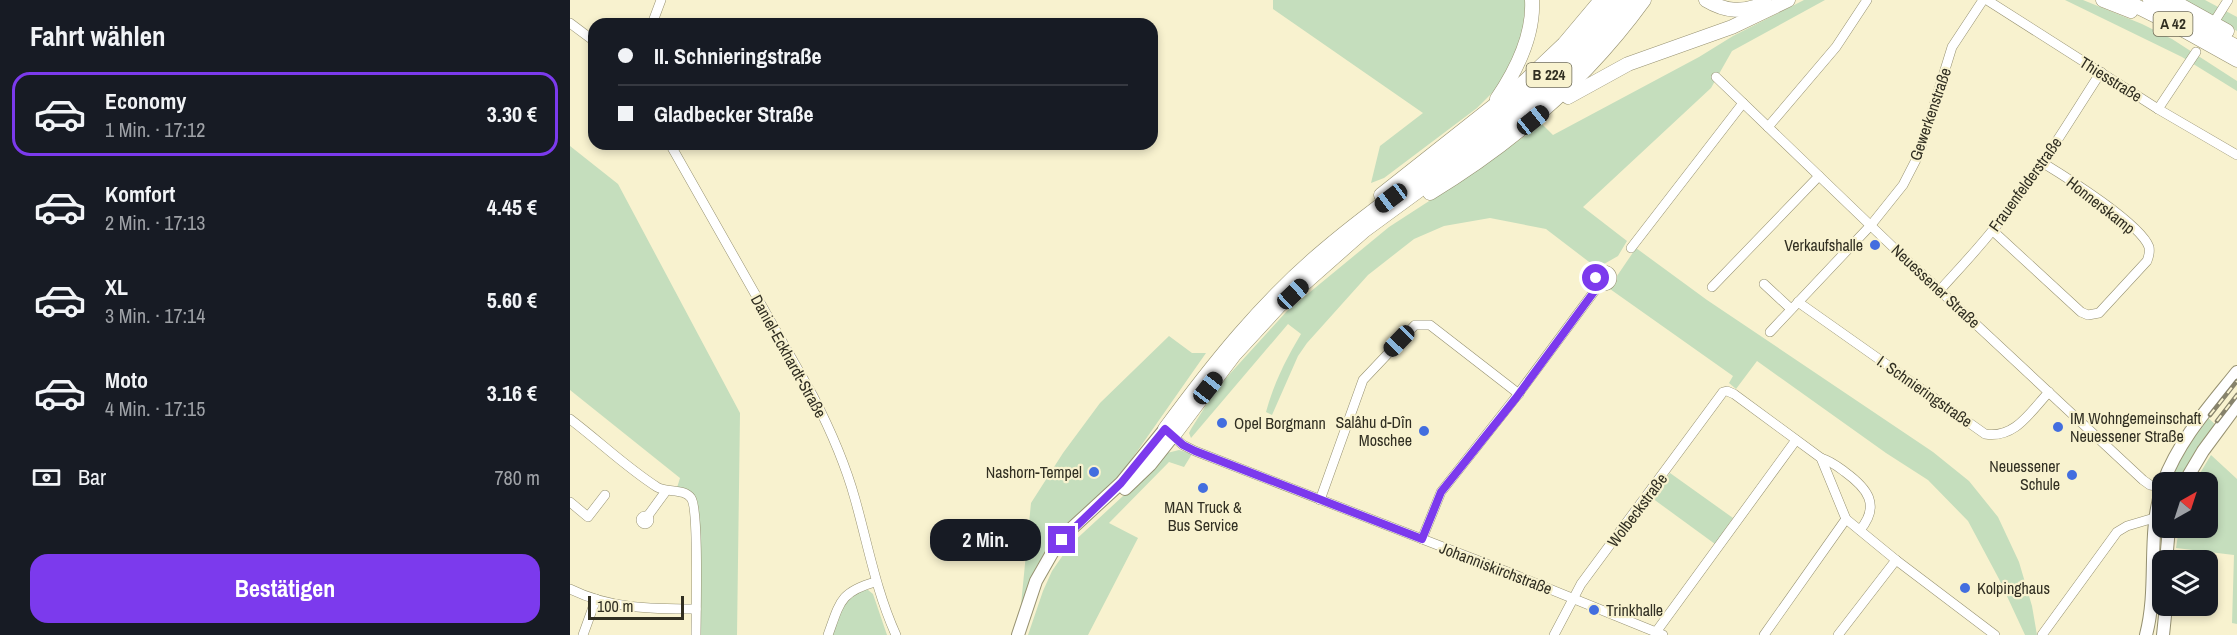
<!DOCTYPE html>
<html lang="de">
<meta charset="utf-8">
<style>
:root{--surface:#171b24;--page:#20242c;--text:#f1f3f6;--muted:#9ea1a6;--line:#363941;--accent:#7c3aed}
body{margin:0;font-family:"Archivo Narrow",sans-serif;background:var(--page);color:var(--text);height:100vh;display:flex;flex-direction:column;font-size:22px;white-space:nowrap}
*{box-sizing:border-box;margin:0}
p{font-size:20px;color:var(--muted)}
.icon{flex:none;width:33px;height:33px;fill:none;stroke:currentColor;stroke-width:2;stroke-linecap:round;stroke-linejoin:round}
.map{position:relative;flex:1;overflow:hidden}
.sheet{display:flex;flex-direction:column;background:var(--surface);width:570px}
.sheet>*{flex:none}
.banner{position:absolute;left:18px;top:18px;width:570px;height:132px;border-radius:18px;box-shadow:0 3px 9px #0003;display:grid;align-content:center;height:132px;padding:0 30px;background:var(--surface)}
.needle{width:39px;rotate:39deg}
.controls{position:absolute;left:1582px;top:472px;display:grid;gap:12px}
.controls a{display:grid;place-items:center;width:66px;height:66px;border-radius:12px;background:var(--surface);box-shadow:0 3px 9px #0003;font-size:30px}
.scale{position:absolute;left:18px;bottom:15px;width:96px;box-sizing:border-box;padding-left:6px;border:3px solid #312f22;border-top:0;font-size:16px;line-height:21px;white-space:nowrap;color:#312f22;-webkit-text-stroke:4px #f8f2cf;paint-order:stroke}
.end{position:absolute;width:27px;height:27px;margin:-14px;border:8px solid #7c3aed;background:#fff;box-shadow:0 0 0 3px #fff}
.from{border-radius:50%}
.bubble{position:absolute;height:42px;border-radius:18px;background:var(--surface);box-shadow:0 3px 9px #0003;font-size:20px;font-weight:700;line-height:42px;text-align:center}
.car{position:absolute;width:18px;height:36px;margin:-18px -9px;border-radius:8px;box-shadow:0 0 4px 2px #0007;background:linear-gradient(#222 24%,#8ab4d8 0 40%,#222 0 76%,#8ab4d8 0 86%,#222 0)}
.banner b{display:flex;align-items:center;gap:21px;height:57px;font-size:22px}
.banner b+b{border-top:2px solid var(--line)}
.banner i{width:15px;height:15px;background:var(--text)}
ul{padding:0;list-style:none}
li{display:flex;align-items:center;gap:18px;height:84px;margin:0 12px 9px;padding:0 18px;border:3px solid transparent;border-radius:18px}
li div{flex:1}
li b{display:block;font-size:22px}
li em{font-style:normal;font-weight:700}
li.selected{border-color:var(--accent)}
li>.icon{width:54px;height:54px;stroke-width:1.5}
h2{padding:0 30px;font-size:27px;line-height:72px}
.pay{display:flex;align-items:center;gap:15px;height:66px;padding:0 30px;font-size:22px}
.pay p{margin-inline-start:auto}
.button{display:flex;gap:12px;margin-top:auto;padding:12px 30px}
.button a{flex:1;height:69px;border-radius:18px;background:var(--accent);color:#fff;font-size:24px;font-weight:700;line-height:69px;text-align:center}
main{display:flex;flex:1;min-height:0}
.map>svg:first-child{display:block}
.green{fill:#c5debd}
.lines{fill:none;stroke-linecap:round;stroke-linejoin:round}
.minor-casing{stroke:#969171;stroke-width:10}
.major-casing{stroke:#969171;stroke-width:14}
.highway-casing{stroke:#969171;stroke-width:15}
.minor{stroke:#fff;stroke-width:9}
.major{stroke:#fff;stroke-width:12}
.highway{stroke:#fff;stroke-width:14}
.rail-casing{stroke:#87836c;stroke-width:4.5}
.rail{stroke:#f8f2cf;stroke-width:2;stroke-dasharray:7;stroke-linecap:butt}
.route{stroke:#7c3aed;stroke-width:8}
.poi-dot{fill:#436edf;stroke:#f8f2cf;stroke-width:2}
.labels{text-anchor:middle;stroke-width:4.5;stroke-linejoin:round;paint-order:stroke}
.shield{fill:#f8f2cf;stroke:#6d6a56;stroke-width:1.5}
.shield-label{font-size:15px;font-weight:bold;fill:#312f22}
.street-label{font-size:16px;fill:#312f22;stroke:#f8f2cf}
.poi-label{font-size:16px;fill:#312f22;stroke:#f8f2cf;text-anchor:end}
</style>
<main>
<section class="sheet">
<h2>Fahrt wählen</h2>
<ul>
<li class="selected"><svg class="icon" aria-label="car" viewBox="0 0 24 24"><path d="M5 17H2v-5l4-1 3-4h7l3 4 3 1v5h-3M9 17h6M6 11h13"/><circle cx="7" cy="17" r="2"/><circle cx="17" cy="17" r="2"/></svg><div><b>Economy</b><p>1 Min. · 17:12</p></div><em>3.30 €</em></li>
<li><svg class="icon" aria-label="car" viewBox="0 0 24 24"><path d="M5 17H2v-5l4-1 3-4h7l3 4 3 1v5h-3M9 17h6M6 11h13"/><circle cx="7" cy="17" r="2"/><circle cx="17" cy="17" r="2"/></svg><div><b>Komfort</b><p>2 Min. · 17:13</p></div><em>4.45 €</em></li>
<li><svg class="icon" aria-label="car" viewBox="0 0 24 24"><path d="M5 17H2v-5l4-1 3-4h7l3 4 3 1v5h-3M9 17h6M6 11h13"/><circle cx="7" cy="17" r="2"/><circle cx="17" cy="17" r="2"/></svg><div><b>XL</b><p>3 Min. · 17:14</p></div><em>5.60 €</em></li>
<li><svg class="icon" aria-label="car" viewBox="0 0 24 24"><path d="M5 17H2v-5l4-1 3-4h7l3 4 3 1v5h-3M9 17h6M6 11h13"/><circle cx="7" cy="17" r="2"/><circle cx="17" cy="17" r="2"/></svg><div><b>Moto</b><p>4 Min. · 17:15</p></div><em>3.16 €</em></li>
</ul>
<div class="pay"><svg class="icon" aria-label="cash" viewBox="0 0 24 24"><path d="M3 7h18v10H3z"/><circle cx="12" cy="12" r="2"/></svg>Bar<p>780 m</p></div>
<div class="button"><a>Bestätigen</a></div>
</section>
<div class="map">
<svg width="1667" height="635" viewBox="0 0 1667 635">
<rect width="100%" height="100%" fill="#f8f2cf"/>
<g class="green">
<path d="M 703,0 L 956,0 L 954,34 L 932,83 L 907,108 L 814,178 L 801,183 L 810,146 L 853,113 L 703,9 Z"/>
<path d="M 1234,0 L 1255,0 L 1162,51 L 1141,88 L 1013,207 L 1057,241 L 1048,256 L 1027,268 L 976,229 L 920,218 L 874,226 L 844,239 L 798,275 L 737,343 L 728,356 L 702,415 L 696,412 C 704,383 716,359 731,334 L 718,324 L 621,438 L 619,433 L 621,429 L 647,388 L 717,311 L 819,227 L 907,170 L 972,124 L 983,135 L 1129,57 L 1163,36 Z"/>
<path d="M 1495,0 L 1513,0 L 1572,24 L 1602,39 L 1667,81 L 1667,91 L 1612,57 Z"/>
<path d="M 1610,0 L 1635,0 L 1667,17 L 1667,31 Z"/>
<path d="M 0,146 L 48,184 L 170,413 L 167,635 L 127,635 L 125,501 L 106,491 L 110,478 L 0,390 Z"/>
<path d="M 1066,248 L 1137,300 L 1363,452 L 1399,481 L 1428,517 L 1449,562 L 1462,606 L 1467,635 L 1455,635 L 1429,579 L 1398,521 L 1358,480 L 1316,453 L 1187,361 L 1166,389 L 1159,383 L 1163,376 L 1040,289 L 1046,283 L 1047,276 Z"/>
<path d="M 599,336 L 622,353 L 636,353 L 552,473 L 483,541 L 466,567 L 450,615 L 461,503 L 493,453 L 530,403 Z"/>
<path d="M 1636,416 L 1647,426 L 1610,483 L 1597,483 L 1603,469 Z"/>
<path d="M 609,450 L 622,454 L 614,467 L 599,462 L 539,523 L 568,538 L 518,635 L 458,635 L 473,591 L 482,571 L 500,545 L 579,472 L 597,453 Z"/>
<path d="M 1641,455 L 1667,479 L 1667,624 L 1662,623 L 1664,555 L 1606,548 L 1609,528 L 1638,528 L 1638,483 L 1624,483 Z"/>
<path d="M 1100,473 L 1163,518 L 1145,544 L 1082,498 Z"/>
<path d="M 290,590 L 298,590 L 303,594 L 317,635 L 262,635 L 273,605 Z"/>
</g>
<g class="lines">
<defs>
<g id="minor">
<path d="M 1417,0 L 1588,109 L 1667,155"/>
<path d="M 1646,19 L 1658,0"/>
<path d="M 0,23 L 24,41"/>
<path d="M 82,24 L 91,0"/>
<path d="M 1146,77 L 1324,248 L 1573,480 L 1580,485 L 1592,487"/>
<path d="M 1588,109 L 1626,52"/>
<path d="M 1198,127 L 1266,47 L 1297,0"/>
<path d="M 100,144 L 243,396 C 260,429 275,463 285,499 C 298,545 306,591 326,635"/>
<path d="M 1423,231 L 1511,312 L 1518,315 L 1529,313 L 1577,261 C 1579,256 1580,252 1579,247 C 1571,224 1496,177 1473,163"/>
<path d="M 1061,248 L 1173,103"/>
<circle cx="1034" cy="278" r="8"/>
<path d="M 1194,284 L 1221,309"/>
<path d="M 1142,287 L 1249,176"/>
<path d="M 1370,290 C 1388,270 1406,251 1422,231 C 1463,182 1496,126 1531,72"/>
<path d="M 1228,302 L 1415,434 C 1445,439 1460,412 1479,392"/>
<path d="M 1200,332 L 1301,225 L 1333,185 L 1349,154 L 1382,47 L 1413,0"/>
<path d="M 0,419 C 29,441 57,468 87,487 C 97,493 114,488 121,498 C 129,508 126,615 126,635"/>
<path d="M 599,433 L 613,445 L 625,451 L 940,573 L 1093,635"/>
<path d="M 1251,458 C 1261,461 1267,466 1275,472 C 1297,488 1311,505 1290,530"/>
<path d="M 750,500 L 793,380 L 845,325 L 860,325 L 949,394"/>
<path d="M 0,502 L 18,517 L 35,495"/>
<circle cx="75" cy="520" r="4"/>
<path d="M 77,517 L 96,491"/>
<path d="M 852,539 L 871,492 L 946,397 L 1029,285"/>
<path d="M 0,589 C 40,609 82,609 126,609"/>
<path d="M 1086,632 L 1226,440"/>
<path d="M 13,635 L 26,599"/>
<path d="M 258,635 C 270,602 270,592 305,582"/>
<path d="M 984,635 L 1011,584 L 1153,392 L 1157,391 L 1164,394 L 1251,458 L 1276,519 L 1326,560 L 1425,635"/>
<path d="M 1194,635 L 1276,519"/>
<path d="M 1268,635 L 1326,560"/>
<path d="M 1472,635 L 1547,532 L 1557,526 L 1584,518"/>
</g>
<g id="major">
<path d="M 1593,483 C 1609,440 1639,407 1667,372"/>
<path d="M 1614,483 L 1633,451 L 1667,405"/>
<path d="M 555,489 L 580,465 L 603,436"/>
<path d="M 1596,561 L 1599,528"/>
<path d="M 448,635 L 466,581 L 482,553 L 501,529 L 551,483 L 595,429"/>
<path d="M 1576,635 C 1589,585 1576,535 1593,484"/>
<path d="M 1593,635 L 1596,606"/>
</g>
<g id="highway">
<path d="M 1136,0 C 1156,12 1173,13 1195,3"/>
<path d="M 1533,0 L 1561,11"/>
<path d="M 1554,0 L 1606,26 L 1667,60"/>
<path d="M 1580,0 L 1667,47"/>
<path d="M 1601,0 L 1657,31"/>
<path d="M 998,97 L 1058,64 L 1162,27 L 1218,0"/>
<path d="M 927,99 C 946,71 964,35 962,0"/>
<path d="M 860,193 C 944,142 1016,80 1074,0"/>
<path d="M 811,195 L 954,82 L 994,44 L 1031,0"/>
<path d="M 595,429 C 642,365 692,302 754,250 C 852,166 968,106 1045,0"/>
<path d="M 603,436 L 664,355 L 709,306 L 795,230 L 945,120 L 970,99 L 1010,59 L 1059,0"/>
</g>
</defs>
<use href="#minor" class="minor-casing"/>
<use href="#major" class="major-casing"/>
<use href="#highway" class="highway-casing"/>
<use href="#minor" class="minor"/>
<use href="#major" class="major"/>
<use href="#highway" class="highway"/>
<defs>
<g id="rail">
<path d="M 1640,415 L 1667,381"/>
<path d="M 1647,421 L 1667,395"/>
</g>
</defs>
<use href="#rail" class="rail-casing"/>
<use href="#rail" class="rail"/>
</g>
<g class="lines">
<path class="route" d="M 492,540 L 551,483 L 595,429 L 613,445 L 625,451 L 852,539 L 871,492 L 946,398 L 1029,285 L 1026,278"/>
</g>
<g class="poi-dot">
<circle cx="1305" cy="245" r="6"/>
<circle cx="652" cy="423" r="6"/>
<circle cx="1488" cy="427" r="6"/>
<circle cx="854" cy="431" r="6"/>
<circle cx="524" cy="472" r="6"/>
<circle cx="1502" cy="475" r="6"/>
<circle cx="633" cy="488" r="6"/>
<circle cx="1395" cy="588" r="6"/>
<circle cx="1024" cy="610" r="6"/>
</g>
<g class="labels">
<g class="shield">
<rect x="1583.5" y="12" width="39" height="24" rx="4.5"/>
<rect x="956.5" y="63" width="45" height="24" rx="4.5"/>
</g>
<g class="shield-label">
<text x="1603" y="29">A 42</text>
<text x="979" y="80">B 224</text>
</g>
<g class="street-label">
<text transform="translate(1541 79) rotate(32)" y="6">Thiesstraße</text>
<text transform="translate(1360 114) rotate(-71)" y="6">Gewerkenstraße</text>
<text transform="translate(1455 184) rotate(-54)" y="6">Frauenfelderstraße</text>
<text transform="translate(1531 205) rotate(38)" y="6">Honnerskamp</text>
<text transform="translate(1366 286) rotate(43)" y="6">Neuessener Straße</text>
<text transform="translate(219 356) rotate(61)" y="6">Daniel-Eckhardt-Straße</text>
<text transform="translate(1355 391) rotate(35)" y="6">I. Schnieringstraße</text>
<text transform="translate(1067 510) rotate(-53)" y="6">Wolbeckstraße</text>
<text transform="translate(926 568) rotate(21)" y="6">Johanniskirchstraße</text>
</g>
<g class="poi-label">
<text x="1293" y="251">Verkaufshalle</text>
<text x="1500" y="424" text-anchor="start">IM Wohngemeinschaft<tspan x="1500" dy="18">Neuessener Straße</tspan></text>
<text x="842" y="428">Salâhu d-Dîn<tspan x="842" dy="18">Moschee</tspan></text>
<text x="664" y="429" text-anchor="start">Opel Borgmann</text>
<text x="1490" y="472">Neuessener<tspan x="1490" dy="18">Schule</tspan></text>
<text x="512" y="478">Nashorn-Tempel</text>
<text x="633" y="513" text-anchor="middle">MAN Truck &amp;<tspan x="633" dy="18">Bus Service</tspan></text>
<text x="1407" y="594" text-anchor="start">Kolpinghaus</text>
<text x="1036" y="616" text-anchor="start">Trinkhalle</text>
</g>
</g>
</svg>
<div class="controls">
<a><svg class="needle" viewBox="-14 -14 28 28"><path d="M0-13l5 13h-10z" fill="#e53935"/><path d="M0 13l5-13h-10z" fill="#9ea1a6"/></svg></a>
<a><svg class="icon" aria-label="layers" viewBox="0 0 24 24"><path d="M12 4l9 5-9 5-9-5zM3 14l9 5 9-5"/></svg></a>
</div>
<div class="scale">100 m</div>
<i class="end from" style="left:1026px;top:278px"></i>
<i class="end" style="left:492px;top:540px"></i>
<div class="bubble" style="left:360px;top:519px;width:111px">2 Min.</div>
<i class="car" style="left:963px;top:120px;rotate:51deg"></i>
<i class="car" style="left:821px;top:198px;rotate:233deg"></i>
<i class="car" style="left:723px;top:294px;rotate:47deg"></i>
<i class="car" style="left:829px;top:341px;rotate:224deg"></i>
<i class="car" style="left:638px;top:388px;rotate:38deg"></i>
<div class="banner">
<b><i class="from"></i>II. Schnieringstraße</b>
<b><i></i>Gladbecker Straße</b>
</div>
</div>
</main>
